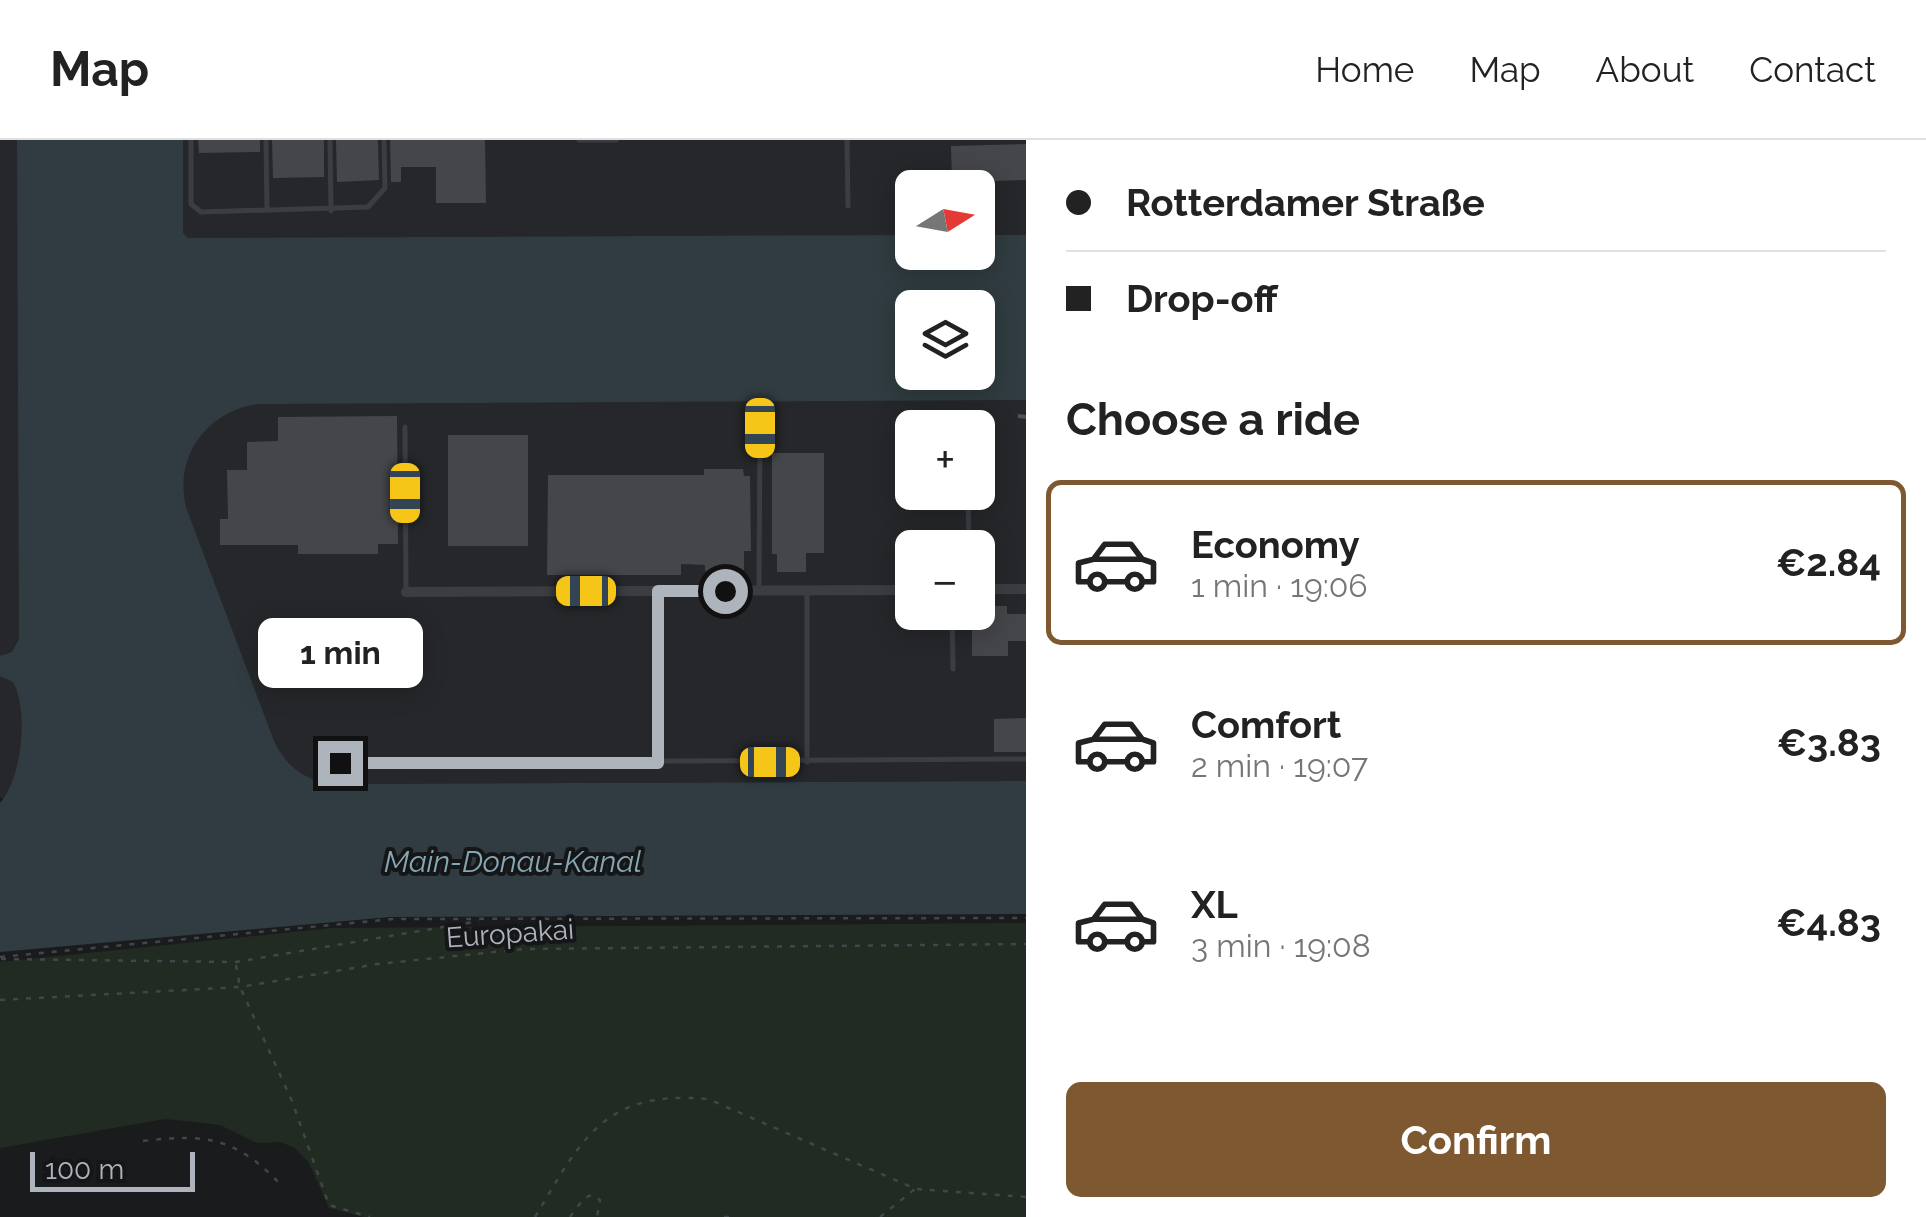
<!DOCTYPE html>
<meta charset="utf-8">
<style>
:root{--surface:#fff;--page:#f6f6f6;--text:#222;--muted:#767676;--line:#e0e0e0;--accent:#7e5830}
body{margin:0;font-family:Raleway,sans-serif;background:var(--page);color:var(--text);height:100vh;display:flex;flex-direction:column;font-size:38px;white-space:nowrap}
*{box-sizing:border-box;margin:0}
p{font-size:32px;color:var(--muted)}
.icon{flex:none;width:55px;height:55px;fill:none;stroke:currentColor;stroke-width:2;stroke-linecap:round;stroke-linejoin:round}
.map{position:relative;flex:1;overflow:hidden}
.drawer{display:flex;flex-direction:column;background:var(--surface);width:900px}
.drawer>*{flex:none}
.hud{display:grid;align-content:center;height:220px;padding:0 40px;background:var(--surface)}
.needle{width:65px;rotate:79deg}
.controls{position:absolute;left:895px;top:30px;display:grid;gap:20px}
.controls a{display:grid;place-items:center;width:100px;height:100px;border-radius:15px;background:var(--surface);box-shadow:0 5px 25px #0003;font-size:50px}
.scale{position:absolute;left:30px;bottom:25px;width:165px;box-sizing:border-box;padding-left:10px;border:5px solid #adb4bc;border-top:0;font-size:28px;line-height:35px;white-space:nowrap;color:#adb4bc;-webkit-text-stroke:8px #151618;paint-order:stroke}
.end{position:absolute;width:45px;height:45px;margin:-22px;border:12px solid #adb4bc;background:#111;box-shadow:0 0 0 5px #111}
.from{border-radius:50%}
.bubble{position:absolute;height:70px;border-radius:15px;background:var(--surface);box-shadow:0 5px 25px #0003;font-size:32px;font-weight:700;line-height:70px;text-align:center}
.car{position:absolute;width:30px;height:60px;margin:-30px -15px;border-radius:12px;box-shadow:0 0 8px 2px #0007;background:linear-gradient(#f5c518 24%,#345 0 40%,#f5c518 0 76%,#345 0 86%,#f5c518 0)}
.hud b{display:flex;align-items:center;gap:35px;height:95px;font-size:38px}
.hud b+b{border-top:2px solid var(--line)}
.hud i{width:25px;height:25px;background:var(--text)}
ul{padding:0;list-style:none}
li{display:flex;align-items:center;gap:30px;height:165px;margin:0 20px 15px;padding:0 20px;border:5px solid transparent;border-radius:15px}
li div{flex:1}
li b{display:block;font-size:38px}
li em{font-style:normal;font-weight:700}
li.on{border-color:var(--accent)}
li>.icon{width:90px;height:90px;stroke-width:1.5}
h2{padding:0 40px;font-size:45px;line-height:120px}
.button{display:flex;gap:20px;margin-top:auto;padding:20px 40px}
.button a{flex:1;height:115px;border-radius:15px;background:var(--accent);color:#fff;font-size:40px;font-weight:700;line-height:115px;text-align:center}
header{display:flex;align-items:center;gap:60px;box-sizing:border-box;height:140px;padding:0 50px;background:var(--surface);border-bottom:2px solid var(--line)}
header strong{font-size:48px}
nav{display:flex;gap:55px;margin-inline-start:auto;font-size:35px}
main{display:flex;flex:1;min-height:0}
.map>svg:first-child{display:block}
.built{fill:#26272a;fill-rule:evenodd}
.green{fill:#222b22}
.water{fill:#303c41;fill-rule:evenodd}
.building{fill:#45464a}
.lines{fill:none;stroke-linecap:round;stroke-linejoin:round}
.path{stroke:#424549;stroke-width:2.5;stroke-dasharray:5 8;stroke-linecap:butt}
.lane{stroke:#3c3d42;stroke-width:5}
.street{stroke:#3c3d42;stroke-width:10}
.rail{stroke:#4f5257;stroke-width:4;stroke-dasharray:12 10;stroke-linecap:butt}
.route{stroke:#adb4bc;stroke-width:12}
.labels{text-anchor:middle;stroke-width:8;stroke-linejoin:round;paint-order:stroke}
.street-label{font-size:28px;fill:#adb4bc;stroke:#151618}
.water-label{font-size:30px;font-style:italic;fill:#86a6b5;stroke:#151618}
</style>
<header>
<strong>Map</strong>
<nav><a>Home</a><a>Map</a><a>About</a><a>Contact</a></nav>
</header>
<main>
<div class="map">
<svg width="1026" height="1077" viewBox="0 0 1026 1077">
<rect width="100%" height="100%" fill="#1a1b1d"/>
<path class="built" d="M 0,0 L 1026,0 L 1026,641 L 342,644 L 0,658 ZM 912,48 L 978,48 L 978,112 L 912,112 ZM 912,168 L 978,168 L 978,232 L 912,232 ZM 912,288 L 978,288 L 978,352 L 912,352 ZM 912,408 L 978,408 L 978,472 L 912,472 Z"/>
<path class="green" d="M 1026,783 L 1026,1077 L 364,1077 L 329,1068 L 309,1023 L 295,1008 L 280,1002 L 257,1003 L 220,985 L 165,979 L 0,1008 L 0,822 L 331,788 Z"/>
<path class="water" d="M 17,0 L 183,0 L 183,93 L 188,98 L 912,95 L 912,112 L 978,112 L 978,95 L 1026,95 L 1026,260 L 258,264 C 206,271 172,319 187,370 L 274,601 C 285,625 303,639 329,644 L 1026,641 L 1026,774 L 390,777 L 0,812 L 0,663 C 22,638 29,571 13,542 L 0,536 L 0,516 L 12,512 L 19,499 ZM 912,168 L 978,168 L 978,232 L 912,232 Z"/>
<g class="building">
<path d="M 198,0 L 260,0 L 260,12 L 199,13 Z"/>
<path d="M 272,0 L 324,0 L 324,37 L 273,38 Z"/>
<path d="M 336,0 L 378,0 L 379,40 L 337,42 Z"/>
<path d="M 390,0 L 485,0 L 486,63 L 436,63 L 436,27 L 401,27 L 401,42 L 391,42 Z"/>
<path d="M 1026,4 L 1026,40 L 952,42 L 951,6 Z"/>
<path d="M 397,276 L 398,404 L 378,404 L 378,414 L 298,414 L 298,405 L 220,405 L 220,379 L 228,379 L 227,330 L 247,330 L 247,302 L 278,301 L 278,277 Z"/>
<rect x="448" y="295" width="80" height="111"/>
<path d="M 772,313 L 824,313 L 824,413 L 806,413 L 806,432 L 777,432 L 777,414 L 772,414 Z"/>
<path d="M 704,329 L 743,329 L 744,336 L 750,336 L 751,411 L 744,411 L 744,430 L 705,431 L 705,425 L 681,424 L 681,435 L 547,435 L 548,335 L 704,335 Z"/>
<path d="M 978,466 L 1007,466 L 1007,474 L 1026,474 L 1026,501 L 1008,501 L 1008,516 L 972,516 L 972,472 L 978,472 Z"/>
<path d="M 1026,578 L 1026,612 L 994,612 L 994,579 Z"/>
</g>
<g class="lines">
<g class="path">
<path d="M 0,817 L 394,779 L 1026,778"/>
<path d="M 1,819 L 236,822 L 479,781"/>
<path d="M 236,825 L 240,847 L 292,961 L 329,1065 L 370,1077"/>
<path d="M 0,860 L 240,847 L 378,824 L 524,809 L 1026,804"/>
<path d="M 143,1001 C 207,993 237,998 282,1046"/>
<path d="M 535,1077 C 583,997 604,950 708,959 L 916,1049 L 1026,1057"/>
<path d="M 570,1077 L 584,1058 L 592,1055 L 600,1060 L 597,1077"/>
<path d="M 724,1077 L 731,1077"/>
<path d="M 880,1077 L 915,1049"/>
</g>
<g class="lane">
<path d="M 191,0 L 191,64 L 201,72 L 368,67 L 385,48 L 384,0"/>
<path d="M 266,0 L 267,70"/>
<path d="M 330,0 L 331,71"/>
<path d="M 579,0 L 616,0"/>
<path d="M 847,0 L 848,66"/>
<path d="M 405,287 L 406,449"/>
<path d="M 968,352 L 969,408"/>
<path d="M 759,448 L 760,288"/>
<path d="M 658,454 L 658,623"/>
<path d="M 952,472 L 953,529"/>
<path d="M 807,622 L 807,451"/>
<path d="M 340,623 L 1026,619"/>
</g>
<g class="street">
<path d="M 978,449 L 1026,449"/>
<path d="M 406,452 L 912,450"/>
</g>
<path class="rail" d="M 1018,276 L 1026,277"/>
</g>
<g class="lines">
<path class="route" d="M 340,623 L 658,623 L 658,451 L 725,451"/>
</g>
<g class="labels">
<g class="street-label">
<text transform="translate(510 793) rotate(-4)" y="10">Europakai</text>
</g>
<g class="water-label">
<text x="513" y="732">Main-Donau-Kanal</text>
</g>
</g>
</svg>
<div class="controls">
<a><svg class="needle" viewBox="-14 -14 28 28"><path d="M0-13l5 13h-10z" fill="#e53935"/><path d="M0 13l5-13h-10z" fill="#767676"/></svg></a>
<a><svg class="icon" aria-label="layers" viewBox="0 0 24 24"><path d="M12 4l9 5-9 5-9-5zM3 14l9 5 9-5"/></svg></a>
<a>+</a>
<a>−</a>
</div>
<div class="scale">100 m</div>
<i class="end from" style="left:725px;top:451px"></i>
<i class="end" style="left:340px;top:623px"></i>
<div class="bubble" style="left:258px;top:478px;width:165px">1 min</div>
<i class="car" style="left:760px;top:288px;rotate:180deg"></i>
<i class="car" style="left:405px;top:353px;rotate:180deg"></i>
<i class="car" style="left:586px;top:451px;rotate:270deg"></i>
<i class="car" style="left:770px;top:622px;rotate:90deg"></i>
</div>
<section class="drawer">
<div class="hud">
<b><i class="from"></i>Rotterdamer Straße</b>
<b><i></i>Drop-off</b>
</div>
<h2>Choose a ride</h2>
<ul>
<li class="on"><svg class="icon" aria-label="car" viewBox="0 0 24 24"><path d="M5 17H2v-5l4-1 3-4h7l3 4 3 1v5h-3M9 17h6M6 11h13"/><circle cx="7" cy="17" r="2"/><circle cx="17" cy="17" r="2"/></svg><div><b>Economy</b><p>1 min · 19:06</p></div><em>€2.84</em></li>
<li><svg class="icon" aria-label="car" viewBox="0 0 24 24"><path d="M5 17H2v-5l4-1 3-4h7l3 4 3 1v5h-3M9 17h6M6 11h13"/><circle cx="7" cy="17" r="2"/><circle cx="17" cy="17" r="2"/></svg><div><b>Comfort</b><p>2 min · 19:07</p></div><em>€3.83</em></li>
<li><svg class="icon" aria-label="car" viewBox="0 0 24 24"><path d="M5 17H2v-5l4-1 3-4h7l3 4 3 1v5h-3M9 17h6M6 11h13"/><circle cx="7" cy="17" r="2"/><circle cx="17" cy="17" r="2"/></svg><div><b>XL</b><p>3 min · 19:08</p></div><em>€4.83</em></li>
</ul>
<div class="button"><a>Confirm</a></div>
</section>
</main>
